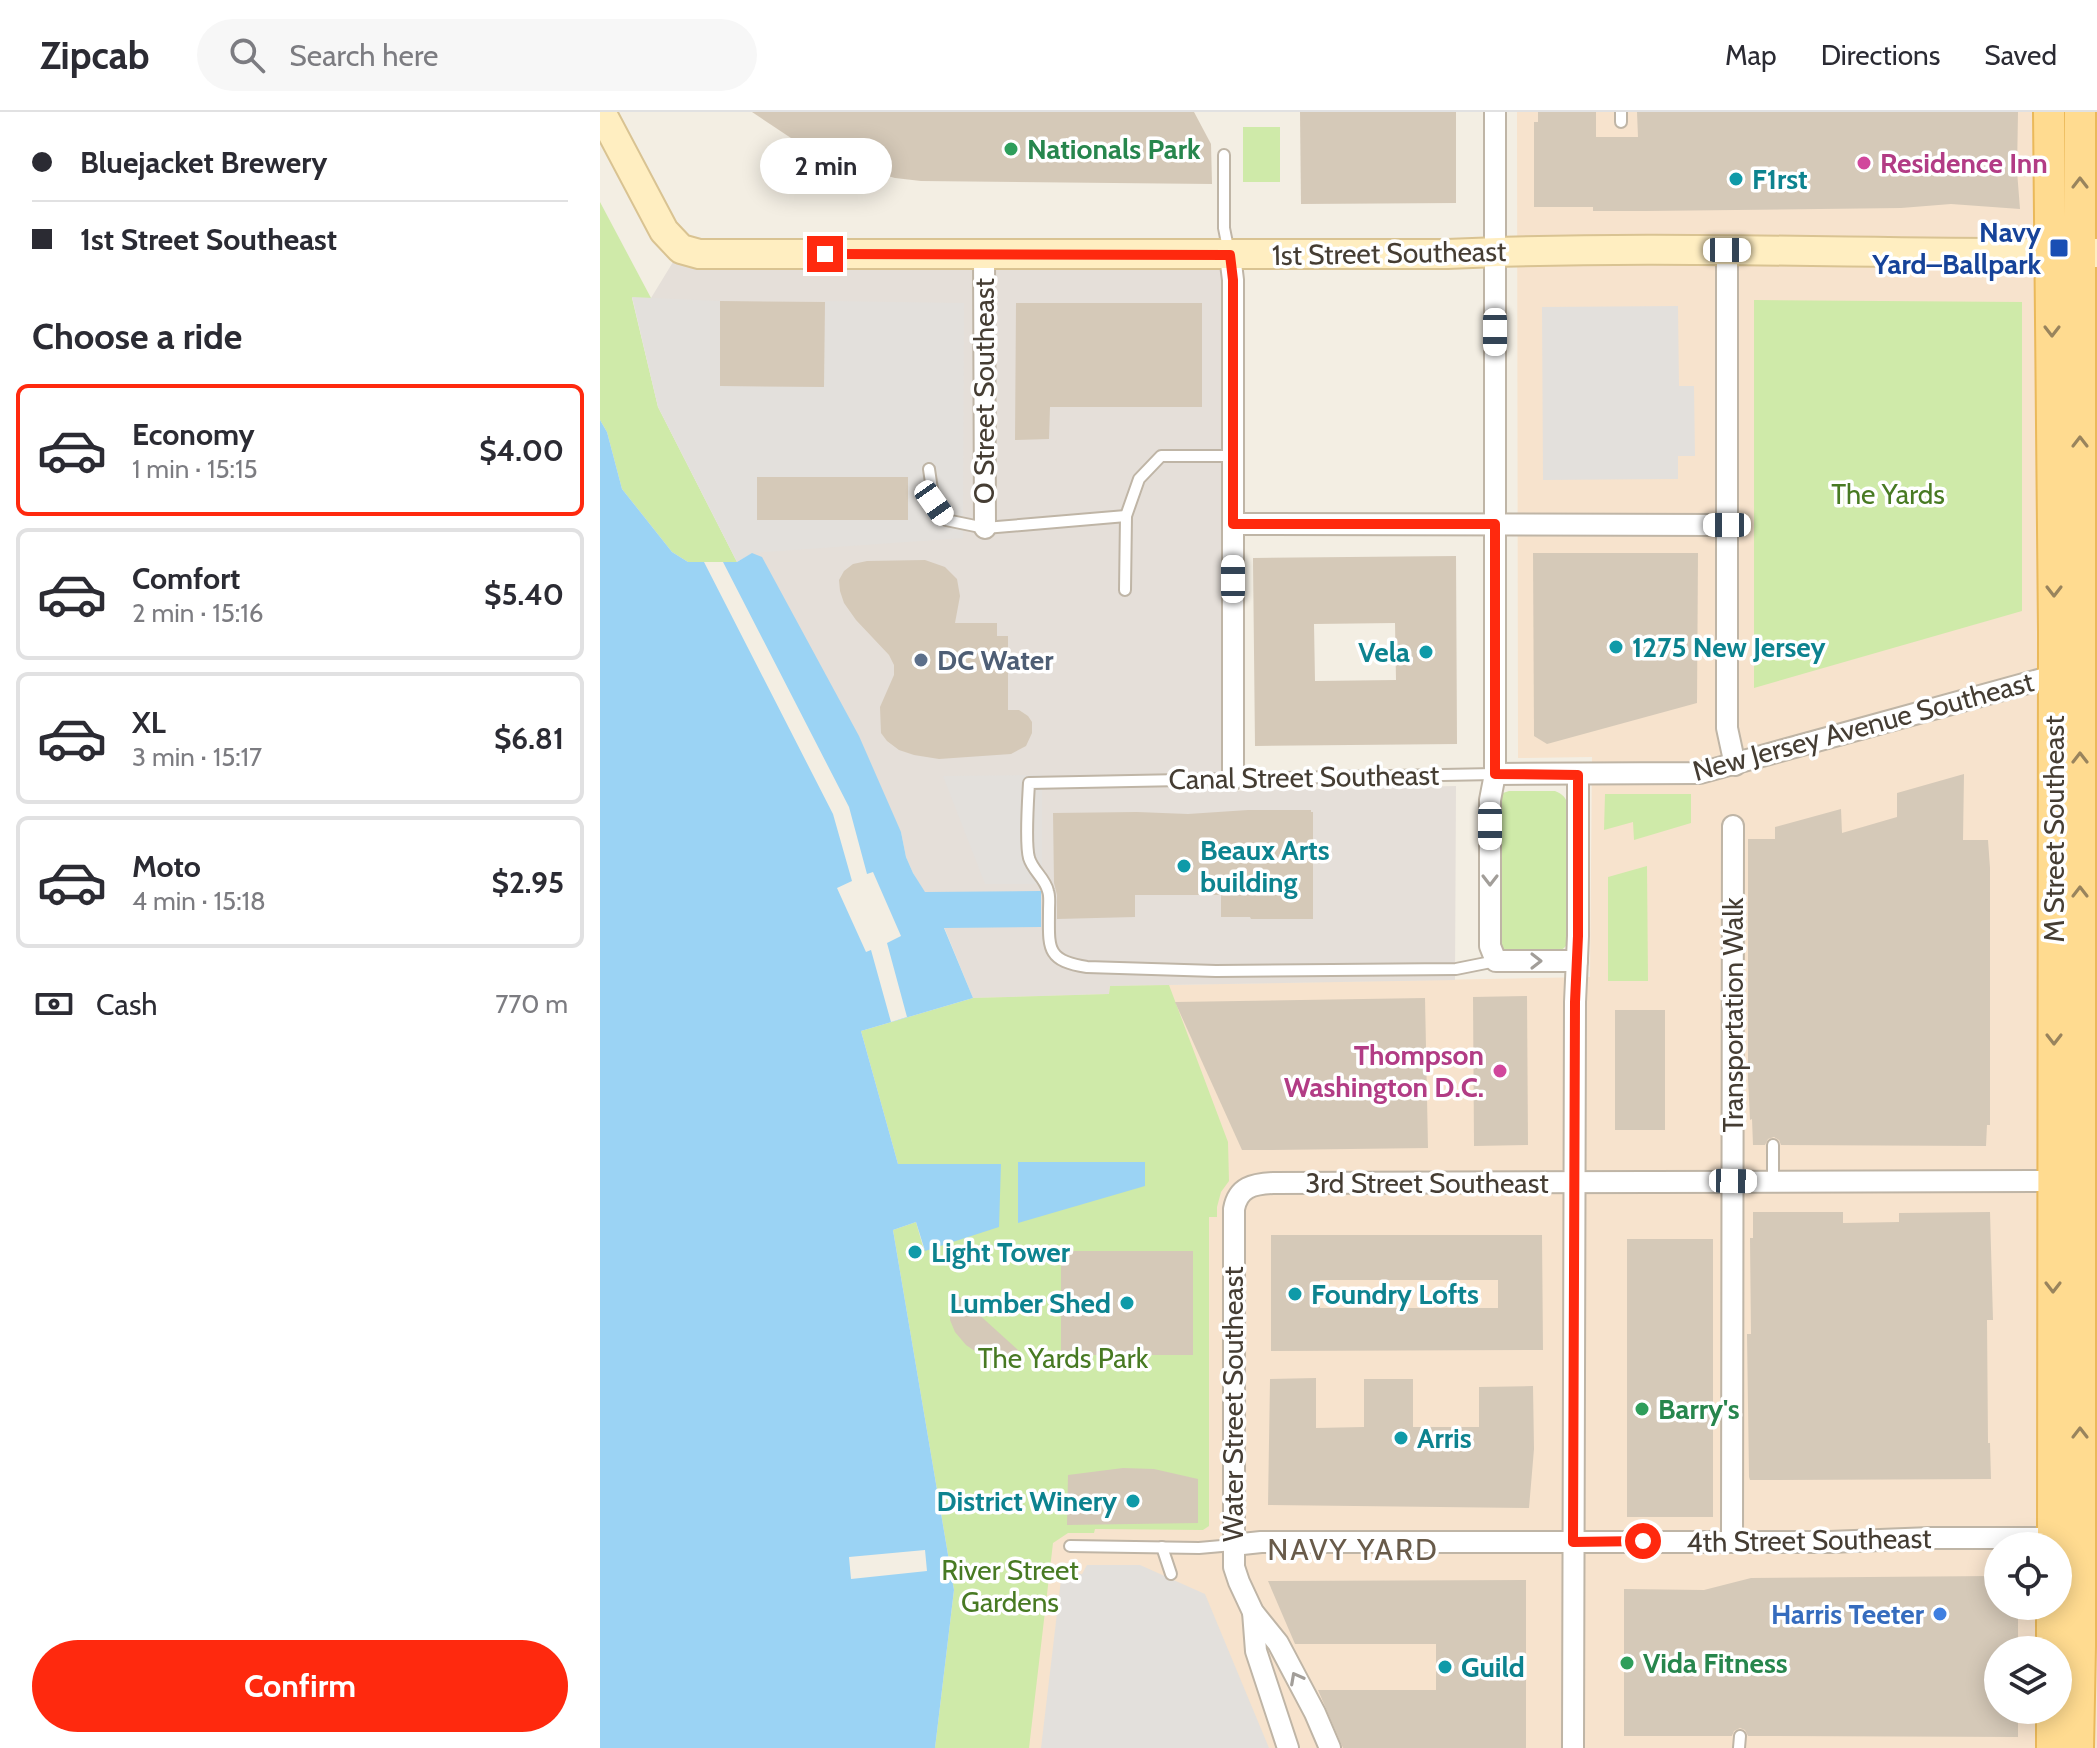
<!DOCTYPE html>
<meta charset="utf-8">
<style>
:root{--surface:#fff;--page:#f7f7f7;--text:#2b2b33;--muted:#7c7c81;--line:#e1e1e2;--accent:#ff290e}
body{margin:0;font-family:Cabin,sans-serif;background:var(--page);color:var(--text);height:100vh;display:flex;flex-direction:column;font-size:30px;white-space:nowrap}
*{box-sizing:border-box;margin:0}
p{font-size:26px;color:var(--muted)}
.icon{flex:none;width:44px;height:44px;fill:none;stroke:currentColor;stroke-width:2;stroke-linecap:round;stroke-linejoin:round}
.map{position:relative;flex:1;overflow:hidden}
.side{display:flex;flex-direction:column;background:var(--surface);width:600px}
.side>*{flex:none}
.hud{display:grid;align-content:center;height:176px;padding:0 32px;background:var(--surface)}
.tools{position:absolute;left:1384px;top:1420px;display:grid;gap:16px}
.tools a{display:grid;place-items:center;width:88px;height:88px;border-radius:50%;background:var(--surface);box-shadow:0 4px 20px #0003;font-size:40px}
.end{position:absolute;width:36px;height:36px;margin:-18px;border:10px solid #ff290e;background:#fff;box-shadow:0 0 0 4px #fff}
.from{border-radius:50%}
.bubble{position:absolute;height:56px;border-radius:28px;background:var(--surface);box-shadow:0 4px 20px #0003;font-size:26px;font-weight:700;line-height:56px;text-align:center}
.car{position:absolute;width:24px;height:48px;margin:-24px -12px;border-radius:10px;box-shadow:0 0 6px 2px #0007;background:linear-gradient(#fff 24%,#345 0 40%,#fff 0 76%,#345 0 86%,#fff 0)}
.hud b{display:flex;align-items:center;gap:28px;height:76px;font-size:30px}
.hud b+b{border-top:2px solid var(--line)}
.hud i{width:20px;height:20px;background:var(--text)}
ul{padding:0;list-style:none}
li{display:flex;align-items:center;gap:24px;height:132px;margin:0 16px 12px;padding:0 16px;border:4px solid var(--line);border-radius:12px}
li div{flex:1}
li b{display:block;font-size:30px}
li em{font-style:normal;font-weight:700}
li.on{border-color:var(--accent)}
li>.icon{width:72px;height:72px;stroke-width:1.5}
h2{padding:0 32px;font-size:36px;line-height:96px}
.pay{display:flex;align-items:center;gap:20px;height:88px;padding:0 32px;font-size:30px}
.pay p{margin-inline-start:auto}
.primary-button{display:flex;gap:16px;margin-top:auto;padding:16px 32px}
.primary-button a{flex:1;height:92px;border-radius:48px;background:var(--accent);color:#fff;font-size:32px;font-weight:700;line-height:92px;text-align:center}
header{display:flex;align-items:center;gap:48px;box-sizing:border-box;height:112px;padding:0 40px;background:var(--surface);border-bottom:2px solid var(--line)}
header strong{font-size:38px}
nav{display:flex;gap:44px;margin-inline-start:auto;font-size:28px}
.search{width:560px;height:72px;background:var(--page);display:flex;align-items:center;gap:20px;box-sizing:border-box;padding:0 28px;border-radius:44px;color:var(--muted);font-size:30px}
main{display:flex;flex:1;min-height:0}
.map>svg:first-child{display:block}
.commercial{fill:#f7e3cd;fill-rule:evenodd}
.industrial{fill:#e5dfd9}
.green{fill:#cfeaa9}
.parking{fill:#e3e0dc;fill-rule:evenodd}
.water{fill:#9bd3f4}
.pier{fill:#f3eee3}
.building{fill:#d5c9b8;fill-rule:evenodd}
.lines{fill:none;stroke-linecap:round;stroke-linejoin:round}
.lane-casing{stroke:#bfb5a6;stroke-width:14}
.street-casing{stroke:#bfb5a6;stroke-width:24}
.secondary-casing{stroke:#d9c392;stroke-width:32}
.primary-casing{stroke:#ebb95a;stroke-width:34}
.lane{stroke:#fff;stroke-width:10}
.street{stroke:#fff;stroke-width:20}
.secondary{stroke:#ffeec1;stroke-width:28}
.primary{stroke:#ffdb90;stroke-width:30}
.oneway{stroke:#99845d}
.oneway2{stroke:#a29e99}
.route{stroke:#ff290e;stroke-width:10}
.leisure-dot{fill:#2e9e5b;stroke:#fff;stroke-width:3}
.hotel-dot{fill:#d1479c;stroke:#fff;stroke-width:3}
.culture-dot{fill:#0f9aa8;stroke:#fff;stroke-width:3}
.transit-dot{fill:#1a4fb4;stroke:#fff;stroke-width:3}
.service-dot{fill:#5c6f8a;stroke:#fff;stroke-width:3}
.shop-dot{fill:#3f7fe0;stroke:#fff;stroke-width:3}
.labels{text-anchor:middle;stroke-width:7;stroke-linejoin:round;paint-order:stroke}
.leisure-label{font-size:28px;font-weight:bold;fill:#27864d;stroke:#fff;text-anchor:start}
.hotel-label{font-size:28px;font-weight:bold;fill:#b23c85;stroke:#fff;text-anchor:start}
.culture-label{font-size:28px;font-weight:bold;fill:#0d838f;stroke:#fff;text-anchor:start}
.transit-label{font-size:28px;font-weight:bold;fill:#164399;stroke:#fff;text-anchor:end}
.street-label{font-size:28px;fill:#453d33;stroke:#fff}
.park-label{font-size:28px;fill:#487a23;stroke:#fff}
.service-label{font-size:28px;font-weight:bold;fill:#4e5e75;stroke:#fff;text-anchor:start}
.shop-label{font-size:28px;font-weight:bold;fill:#366cbe;stroke:#fff;text-anchor:end}
.neighbourhood-label{font-size:30px;letter-spacing:2px;fill:#695b4a;stroke:#fff}
</style>
<header>
<strong>Zipcab</strong>
<div class="search"><svg class="icon" aria-label="search" viewBox="0 0 24 24"><circle cx="10" cy="10" r="6"/><path d="M15 15l6 6"/></svg>Search here</div>
<nav><a>Map</a><a>Directions</a><a>Saved</a></nav>
</header>
<main>
<section class="side">
<div class="hud">
<b><i class="from"></i>Bluejacket Brewery</b>
<b><i></i>1st Street Southeast</b>
</div>
<h2>Choose a ride</h2>
<ul>
<li class="on"><svg class="icon" aria-label="car" viewBox="0 0 24 24"><path d="M5 17H2v-5l4-1 3-4h7l3 4 3 1v5h-3M9 17h6M6 11h13"/><circle cx="7" cy="17" r="2"/><circle cx="17" cy="17" r="2"/></svg><div><b>Economy</b><p>1 min · 15:15</p></div><em>$4.00</em></li>
<li><svg class="icon" aria-label="car" viewBox="0 0 24 24"><path d="M5 17H2v-5l4-1 3-4h7l3 4 3 1v5h-3M9 17h6M6 11h13"/><circle cx="7" cy="17" r="2"/><circle cx="17" cy="17" r="2"/></svg><div><b>Comfort</b><p>2 min · 15:16</p></div><em>$5.40</em></li>
<li><svg class="icon" aria-label="car" viewBox="0 0 24 24"><path d="M5 17H2v-5l4-1 3-4h7l3 4 3 1v5h-3M9 17h6M6 11h13"/><circle cx="7" cy="17" r="2"/><circle cx="17" cy="17" r="2"/></svg><div><b>XL</b><p>3 min · 15:17</p></div><em>$6.81</em></li>
<li><svg class="icon" aria-label="car" viewBox="0 0 24 24"><path d="M5 17H2v-5l4-1 3-4h7l3 4 3 1v5h-3M9 17h6M6 11h13"/><circle cx="7" cy="17" r="2"/><circle cx="17" cy="17" r="2"/></svg><div><b>Moto</b><p>4 min · 15:18</p></div><em>$2.95</em></li>
</ul>
<div class="pay"><svg class="icon" aria-label="cash" viewBox="0 0 24 24"><path d="M3 7h18v10H3z"/><circle cx="12" cy="12" r="2"/></svg>Cash<p>770 m</p></div>
<div class="primary-button"><a>Confirm</a></div>
</section>
<div class="map">
<svg width="1497" height="1636" viewBox="0 0 1497 1636">
<rect width="100%" height="100%" fill="#f3eee3"/>
<path class="commercial" d="M 917,0 L 1497,0 L 1497,1636 L 369,1636 L 373,886 L 509,882 L 510,874 L 990,865 L 992,645 L 918,646 ZM 1398,1434 L 1458,1434 L 1458,1494 L 1398,1494 ZM 1398,1538 L 1458,1538 L 1458,1598 L 1398,1598 Z"/>
<path class="industrial" d="M 81,137 L 630,143 L 629,679 L 856,674 L 855,868 L 510,874 L 509,882 L 373,886 L 344,815 L 313,761 L 306,745 L 301,720 L 152,442 L 32,185 L 51,186 Z"/>
<g class="green">
<rect x="643" y="15" width="37" height="55"/>
<path d="M 0,90 L 51,186 L 32,186 L 58,295 L 137,450 L 88,450 L 72,440 L 22,377 L 7,320 L 0,308 Z"/>
<path d="M 1154,188 L 1422,190 L 1422,499 L 1154,576 Z"/>
<path d="M 909,679 L 955,679 C 963,682 966,686 968,693 L 969,824 C 968,829 968,833 964,836 C 957,843 919,843 909,841 C 903,840 903,839 898,834 L 897,687 L 903,681 Z"/>
<path d="M 1005,682 L 1091,682 L 1091,711 L 1034,728 L 1033,710 L 1004,718 Z"/>
<path d="M 1047,754 L 1048,869 L 1008,869 L 1008,765 Z"/>
<path d="M 569,873 L 628,1030 L 629,1069 L 621,1080 L 617,1095 L 617,1105 L 609,1105 L 609,1414 L 603,1418 L 495,1417 L 494,1421 L 468,1421 L 453,1431 L 429,1636 L 335,1636 L 354,1478 L 293,1118 L 316,1110 L 324,1138 L 400,1052 L 298,1052 L 261,919 L 373,886 L 509,882 L 510,874 Z"/>
</g>
<g class="parking">
<path d="M 32,185 L 120,189 L 120,274 L 224,275 L 225,189 L 364,191 L 363,426 L 153,441 L 137,450 L 58,295 ZM 308,366 L 308,408 L 157,408 L 308,365 Z"/>
<path d="M 1078,194 L 1079,274 L 1094,274 L 1095,344 L 1078,344 L 1078,367 L 943,368 L 942,195 Z"/>
<path d="M 442,663 L 442,772 L 385,772 L 343,664 Z"/>
<path d="M 487,1453 L 540,1453 L 605,1482 L 669,1636 L 441,1636 L 462,1459 L 482,1462 Z"/>
</g>
<g class="water">
<path d="M 0,308 L 7,320 L 22,377 L 72,440 L 88,450 L 137,450 L 152,441 L 162,445 L 259,624 L 301,720 L 306,745 L 313,761 L 325,780 L 441,779 L 441,815 L 344,816 L 373,886 L 261,919 L 298,1052 L 401,1052 L 399,1115 L 325,1139 L 316,1110 L 293,1118 L 354,1478 L 335,1636 L 0,1636 Z"/>
<path d="M 418,1050 L 545,1050 L 545,1074 L 418,1111 Z"/>
</g>
<g class="pier">
<path d="M 104,450 L 123,450 L 249,695 L 267,762 L 273,760 L 301,824 L 287,831 L 307,905 L 291,910 L 271,838 L 266,840 L 237,776 L 252,769 L 233,702 Z"/>
<path d="M 325,1438 L 327,1459 L 251,1467 L 249,1445 Z"/>
</g>
<g class="building">
<path d="M 152,0 L 594,0 L 611,32 L 612,72 L 321,69 L 295,66 L 245,52 L 221,42 L 197,30 Z"/>
<path d="M 700,0 L 856,0 L 856,91 L 701,92 Z"/>
<path d="M 938,0 L 996,0 L 996,25 L 1038,25 L 1037,0 L 1418,0 L 1417,59 L 1420,97 L 1351,92 L 1301,96 L 1046,99 L 993,99 L 993,95 L 934,95 L 934,10 L 938,10 Z"/>
<path d="M 120,189 L 225,190 L 224,275 L 120,274 Z"/>
<path d="M 416,191 L 602,191 L 602,295 L 450,295 L 449,327 L 415,328 Z"/>
<rect x="157" y="365" width="151" height="43"/>
<path d="M 933,441 L 1098,441 L 1097,591 L 947,632 L 934,624 Z"/>
<path d="M 856,444 L 857,632 L 655,634 L 653,446 ZM 795,511 L 796,568 L 715,569 L 714,512 Z"/>
<path d="M 325,448 L 345,455 L 357,467 L 360,484 L 355,511 L 397,511 L 397,524 L 408,524 L 408,598 L 419,598 L 428,604 L 432,610 L 432,621 L 426,634 L 411,642 L 339,647 L 314,643 L 299,638 L 287,629 L 281,621 L 280,595 L 294,563 L 294,553 L 289,543 L 256,508 L 244,491 L 240,479 L 239,468 L 244,459 L 253,452 L 267,449 Z"/>
<path d="M 1364,662 L 1363,728 L 1388,728 L 1390,756 L 1390,1013 L 1387,1013 L 1386,1034 L 1181,1033 L 1179,1028 L 1174,1025 L 1168,1027 L 1165,1033 L 1153,1033 L 1152,1007 L 1150,1008 L 1148,967 L 1148,727 L 1175,727 L 1175,715 L 1241,697 L 1242,721 L 1297,705 L 1297,681 Z"/>
<path d="M 648,698 L 711,698 L 711,700 L 713,700 L 713,807 L 651,807 L 650,805 L 621,805 L 621,783 L 535,783 L 535,805 L 457,807 L 457,783 L 454,771 L 453,701 L 537,700 L 588,702 Z"/>
<path d="M 927,884 L 928,1033 L 874,1034 L 873,885 Z"/>
<path d="M 825,886 L 828,1036 L 672,1038 L 642,1038 L 575,890 Z"/>
<rect x="1015" y="898" width="50" height="120"/>
<path d="M 1153,1100 L 1243,1100 L 1243,1111 L 1299,1110 L 1299,1101 L 1390,1100 L 1393,1208 L 1387,1208 L 1388,1331 L 1390,1331 L 1391,1367 L 1150,1368 L 1149,1365 L 1147,1222 L 1151,1222 L 1150,1126 L 1153,1126 Z"/>
<path d="M 671,1123 L 942,1123 L 943,1238 L 671,1239 ZM 720,1168 L 898,1168 L 898,1196 L 720,1196 Z"/>
<rect x="1027" y="1127" width="86" height="278"/>
<rect x="461" y="1139" width="132" height="104"/>
<path d="M 354,1180 L 418,1238 L 406,1243 L 393,1244 L 378,1241 L 366,1233 L 355,1220 L 350,1208 L 350,1194 Z"/>
<path d="M 716,1266 L 716,1316 L 764,1315 L 764,1267 L 813,1267 L 813,1315 L 879,1315 L 879,1275 L 933,1274 L 934,1337 L 929,1396 L 668,1393 L 670,1267 Z"/>
<path d="M 523,1356 L 554,1357 L 598,1367 L 598,1411 L 467,1413 L 468,1363 Z"/>
<path d="M 1393,1464 L 1393,1480 L 1398,1480 L 1398,1494 L 1418,1494 L 1418,1538 L 1398,1538 L 1398,1598 L 1418,1598 L 1418,1625 L 1148,1624 L 1145,1618 L 1140,1616 L 1134,1619 L 1132,1624 L 1024,1624 L 1024,1477 L 1104,1478 L 1151,1466 Z"/>
<path d="M 926,1468 L 926,1636 L 743,1636 L 718,1578 L 836,1578 L 836,1532 L 695,1532 L 668,1469 Z"/>
</g>
<g class="lines">
<defs>
<g id="lane">
<path d="M 1021,10 L 1021,0"/>
<path d="M 624,43 L 624,116 L 629,141"/>
<path d="M 329,357 L 334,391 L 346,408 L 385,416 L 526,404"/>
<path d="M 525,478 L 526,404 L 539,367 L 561,344 L 633,344"/>
<path d="M 895,662 L 429,671 C 428,689 425,731 429,746 C 433,759 445,766 448,779 C 450,784 449,792 449,798 C 449,835 445,849 487,855 L 616,859 L 856,857 L 896,849"/>
<path d="M 1173,1033 L 1173,1069"/>
<path d="M 470,1434 L 599,1436 L 633,1433"/>
<path d="M 562,1435 L 571,1462"/>
<path d="M 1139,1636 L 1140,1624"/>
</g>
<g id="street">
<path d="M 895,0 L 895,662 L 890,688 L 890,834 L 896,849 L 977,849"/>
<path d="M 1127,138 L 1127,616 L 1135,653"/>
<path d="M 384,142 L 385,416"/>
<path d="M 630,143 L 633,168 L 633,667"/>
<path d="M 633,412 L 1127,413"/>
<path d="M 895,662 L 1100,661 L 1453,564"/>
<path d="M 1132,1429 L 1133,714"/>
<path d="M 633,1433 L 661,1430 L 1229,1430 L 1331,1426 L 1453,1426"/>
<path d="M 653,1500 L 656,1539 L 688,1636"/>
<path d="M 730,1636 L 715,1601 L 678,1531 L 653,1500 L 639,1470 L 634,1455 L 634,1097 C 638,1075 653,1072 673,1071 L 1453,1069"/>
<path d="M 973,1636 L 975,890 L 978,824 L 978,663"/>
</g>
<path id="secondary" d="M 1,0 L 64,119 L 81,137 L 99,142 L 847,142 C 1064,132 1280,143 1497,141"/>
<g id="primary">
<path d="M 1449,0 L 1454,520 L 1453,1434"/>
<path d="M 1452,1538 L 1452,1494"/>
<path d="M 1452,1636 L 1452,1598"/>
<path d="M 1478,1636 L 1480,1534 L 1480,0"/>
</g>
</defs>
<use href="#lane" class="lane-casing"/>
<use href="#street" class="street-casing"/>
<use href="#secondary" class="secondary-casing"/>
<use href="#primary" class="primary-casing"/>
<use href="#lane" class="lane"/>
<use href="#street" class="street"/>
<use href="#secondary" class="secondary"/>
<use href="#primary" class="primary"/>
</g>
<defs><path id="oneway-chevron" d="M-2-3.5L2.5 0L-2 3.5" fill="none" stroke-width="1.6" stroke-linecap="round" stroke-linejoin="round" transform="scale(2)"/></defs>
<g class="oneway">
<use href="#oneway-chevron" transform="translate(1480 71) rotate(-90)"/>
<use href="#oneway-chevron" transform="translate(1452 219) rotate(90)"/>
<use href="#oneway-chevron" transform="translate(1480 330) rotate(-90)"/>
<use href="#oneway-chevron" transform="translate(1454 479) rotate(90)"/>
<use href="#oneway-chevron" transform="translate(1480 646) rotate(-90)"/>
<use href="#oneway-chevron" transform="translate(1480 780) rotate(-90)"/>
<use href="#oneway-chevron" transform="translate(1454 927) rotate(90)"/>
<use href="#oneway-chevron" transform="translate(1453 1175) rotate(90)"/>
<use href="#oneway-chevron" transform="translate(1480 1321) rotate(-90)"/>
</g>
<g class="oneway2">
<use href="#oneway-chevron" transform="translate(890 768) rotate(90)"/>
<use href="#oneway-chevron" transform="translate(936 849)"/>
<use href="#oneway-chevron" transform="translate(696 1566) rotate(-118)"/>
</g>
<g class="lines">
<path class="route" d="M 225,142 L 630,143 L 633,168 L 633,412 L 895,412 L 895,662 L 978,663 L 978,824 L 975,890 L 973,1430 L 1043,1429"/>
</g>
<g class="leisure-dot">
<circle cx="411" cy="37" r="8"/>
<circle cx="1042" cy="1297" r="8"/>
<circle cx="1027" cy="1551" r="8"/>
</g>
<g class="hotel-dot">
<circle cx="1264" cy="51" r="8"/>
<circle cx="900" cy="959" r="8"/>
</g>
<g class="culture-dot">
<circle cx="1136" cy="67" r="8"/>
<circle cx="1016" cy="535" r="8"/>
<circle cx="826" cy="540" r="8"/>
<circle cx="584" cy="754" r="8"/>
<circle cx="315" cy="1140" r="8"/>
<circle cx="695" cy="1182" r="8"/>
<circle cx="527" cy="1191" r="8"/>
<circle cx="801" cy="1326" r="8"/>
<circle cx="533" cy="1389" r="8"/>
<circle cx="845" cy="1555" r="8"/>
</g>
<rect class="transit-dot" x="1449" y="126" width="20" height="20" rx="4"/>
<circle class="service-dot" cx="321" cy="548" r="8"/>
<circle class="shop-dot" cx="1340" cy="1502" r="8"/>
<g class="labels">
<g class="leisure-label">
<text x="427" y="47">Nationals Park</text>
<text x="1058" y="1307">Barry's</text>
<text x="1043" y="1561">Vida Fitness</text>
</g>
<g class="hotel-label">
<text x="1280" y="61">Residence Inn</text>
<text x="884" y="953" text-anchor="end">Thompson<tspan x="884" dy="32">Washington D.C.</tspan></text>
</g>
<g class="culture-label">
<text x="1152" y="77">F1rst</text>
<text x="1032" y="545">1275 New Jersey</text>
<text x="810" y="550" text-anchor="end">Vela</text>
<text x="600" y="748">Beaux Arts<tspan x="600" dy="32">building</tspan></text>
<text x="331" y="1150">Light Tower</text>
<text x="711" y="1192">Foundry Lofts</text>
<text x="511" y="1201" text-anchor="end">Lumber Shed</text>
<text x="817" y="1336">Arris</text>
<text x="517" y="1399" text-anchor="end">District Winery</text>
<text x="861" y="1565">Guild</text>
</g>
<g class="transit-label">
<text x="1441" y="130">Navy<tspan x="1441" dy="32">Yard–Ballpark</tspan></text>
</g>
<g class="street-label">
<text transform="translate(789 141) rotate(-1)" y="10">1st Street Southeast</text>
<text transform="translate(384 279) rotate(-90)" y="10">O Street Southeast</text>
<text transform="translate(1263 614) rotate(-15)" y="10">New Jersey Avenue Southeast</text>
<text transform="translate(704 665) rotate(-1)" y="10">Canal Street Southeast</text>
<text transform="translate(1454 717) rotate(-90)" y="10">M Street Southeast</text>
<text transform="translate(1133 903) rotate(-90)" y="10">Transportation Walk</text>
<text x="827" y="1081">3rd Street Southeast</text>
<text transform="translate(633 1292) rotate(-90)" y="10">Water Street Southeast</text>
<text transform="translate(1209 1428) rotate(-1)" y="10">4th Street Southeast</text>
</g>
<g class="park-label">
<text x="1288" y="392">The Yards</text>
<text x="463" y="1256">The Yards Park</text>
<text x="410" y="1468">River Street<tspan x="410" dy="32">Gardens</tspan></text>
</g>
<g class="service-label">
<text x="337" y="558">DC Water</text>
</g>
<g class="shop-label">
<text x="1324" y="1512">Harris Teeter</text>
</g>
<g class="neighbourhood-label">
<text x="753" y="1448">NAVY YARD</text>
</g>
</g>
</svg>
<div class="tools">
<a><svg class="icon" aria-label="locate" viewBox="0 0 24 24"><circle cx="12" cy="12" r="6"/><path d="M12 2v4M12 18v4M2 12h4M18 12h4"/></svg></a>
<a><svg class="icon" aria-label="layers" viewBox="0 0 24 24"><path d="M12 4l9 5-9 5-9-5zM3 14l9 5 9-5"/></svg></a>
</div>
<i class="end from" style="left:1043px;top:1429px"></i>
<i class="end" style="left:225px;top:142px"></i>
<div class="bubble" style="left:160px;top:26px;width:132px">2 min</div>
<i class="car" style="left:1127px;top:138px;rotate:90deg"></i>
<i class="car" style="left:895px;top:220px;rotate:180deg"></i>
<i class="car" style="left:334px;top:391px;rotate:145deg"></i>
<i class="car" style="left:1127px;top:413px;rotate:270deg"></i>
<i class="car" style="left:633px;top:467px;rotate:0deg"></i>
<i class="car" style="left:890px;top:714px;rotate:180deg"></i>
<i class="car" style="left:1133px;top:1069px;rotate:91deg"></i>
</div>
</main>
